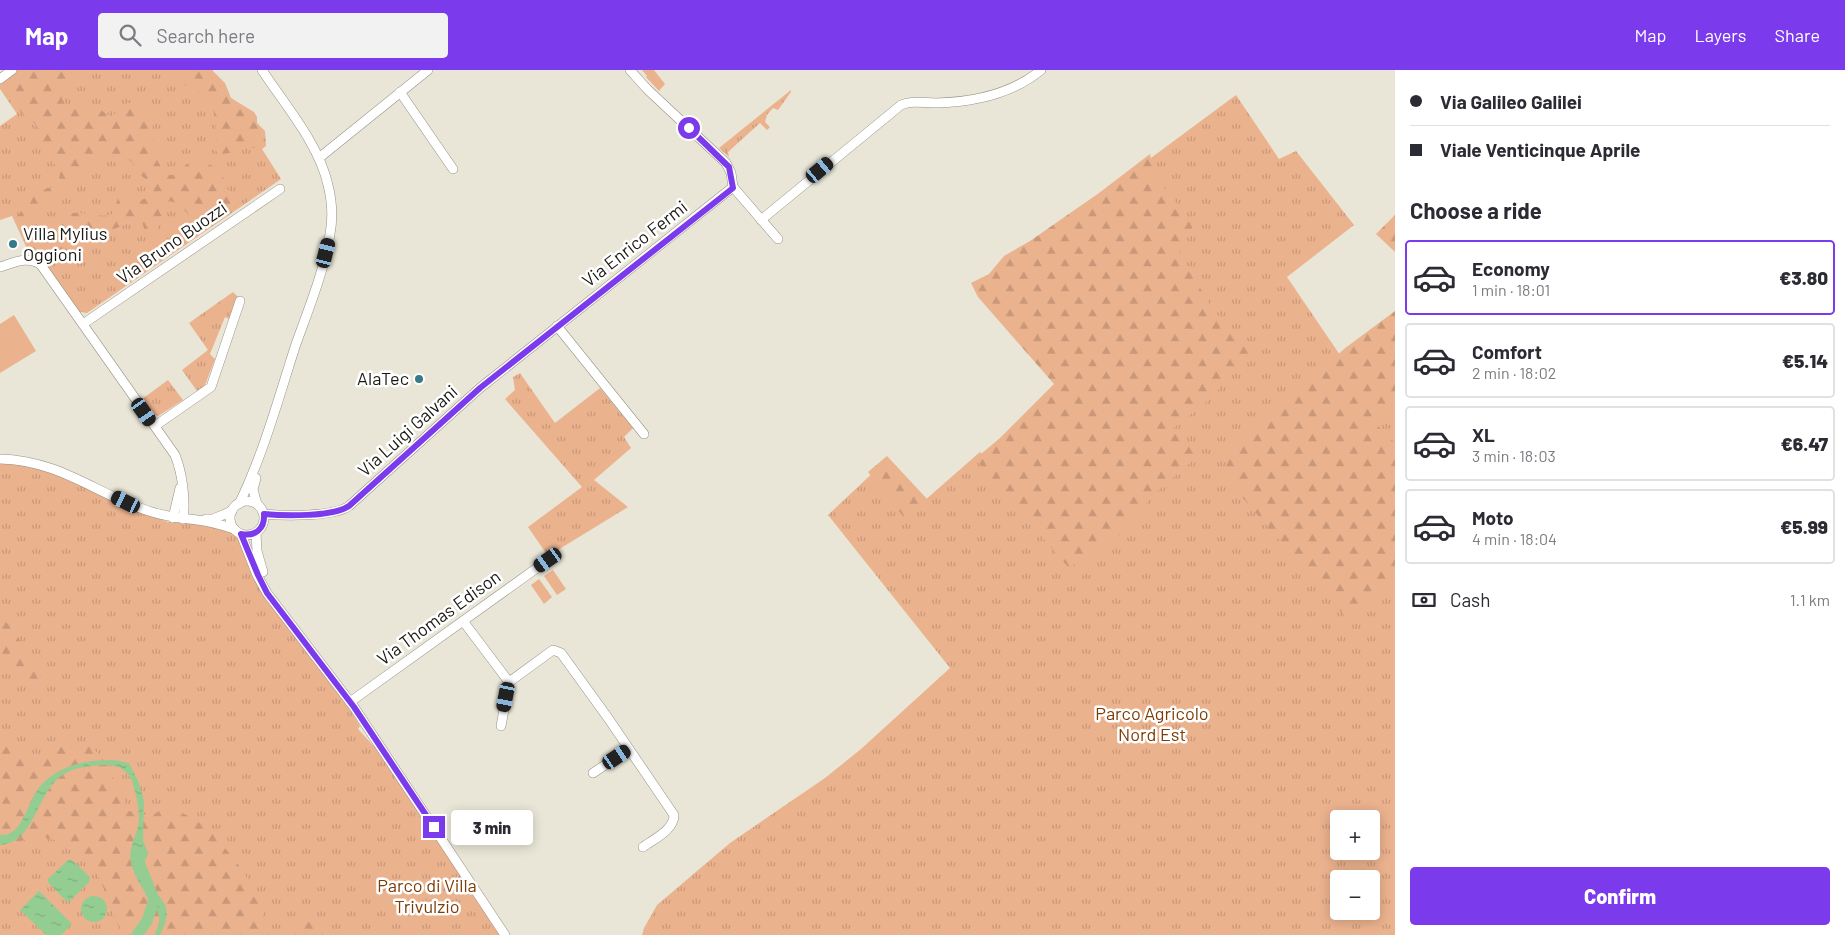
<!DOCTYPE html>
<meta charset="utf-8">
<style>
:root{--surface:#fff;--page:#f2f2f3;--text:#2b2b33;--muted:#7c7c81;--line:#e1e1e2;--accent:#7c3aed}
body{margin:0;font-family:Barlow,sans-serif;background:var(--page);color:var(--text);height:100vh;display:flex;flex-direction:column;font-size:19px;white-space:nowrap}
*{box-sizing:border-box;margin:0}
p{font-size:16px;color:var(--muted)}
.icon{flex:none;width:28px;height:28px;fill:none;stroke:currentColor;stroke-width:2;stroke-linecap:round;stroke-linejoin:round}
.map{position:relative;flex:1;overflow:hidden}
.sheet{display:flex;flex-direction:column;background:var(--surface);width:450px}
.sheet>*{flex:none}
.hud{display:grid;align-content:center;height:110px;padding:0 15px;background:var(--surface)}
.tools{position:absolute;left:1330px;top:740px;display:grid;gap:10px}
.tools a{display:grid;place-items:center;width:50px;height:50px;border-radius:5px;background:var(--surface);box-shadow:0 2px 12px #0003;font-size:25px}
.end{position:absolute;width:22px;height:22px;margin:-11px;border:6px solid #7c3aed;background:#fff;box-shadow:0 0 0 2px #fff}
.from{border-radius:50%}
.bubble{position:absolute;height:35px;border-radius:5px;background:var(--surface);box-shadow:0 2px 12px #0003;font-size:16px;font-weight:800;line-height:35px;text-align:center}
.car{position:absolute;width:15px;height:30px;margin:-15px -8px;border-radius:6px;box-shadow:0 0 4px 1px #0007;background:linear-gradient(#222 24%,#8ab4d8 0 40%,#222 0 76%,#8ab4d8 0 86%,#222 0)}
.hud b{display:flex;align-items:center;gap:18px;height:48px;font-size:19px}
.hud b+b{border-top:1px solid var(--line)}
.hud i{width:12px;height:12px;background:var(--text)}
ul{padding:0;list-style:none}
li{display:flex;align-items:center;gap:15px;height:75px;margin:0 10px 8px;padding:0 5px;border:2px solid var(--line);border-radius:5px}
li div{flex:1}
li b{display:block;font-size:19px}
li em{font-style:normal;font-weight:800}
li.active{border-color:var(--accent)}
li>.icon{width:45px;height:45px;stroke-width:1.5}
h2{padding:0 15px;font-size:22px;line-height:60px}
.pay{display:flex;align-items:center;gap:12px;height:55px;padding:0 15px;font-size:19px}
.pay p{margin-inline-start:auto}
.button{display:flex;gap:10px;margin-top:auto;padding:10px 15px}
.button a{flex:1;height:58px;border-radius:5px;background:var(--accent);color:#fff;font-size:20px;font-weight:800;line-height:58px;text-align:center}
header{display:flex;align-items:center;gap:30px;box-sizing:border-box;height:70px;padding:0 25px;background:var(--accent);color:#fff}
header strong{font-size:24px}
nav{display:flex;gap:28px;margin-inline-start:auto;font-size:18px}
.search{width:350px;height:45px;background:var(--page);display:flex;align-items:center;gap:12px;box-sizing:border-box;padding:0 18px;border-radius:5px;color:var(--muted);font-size:19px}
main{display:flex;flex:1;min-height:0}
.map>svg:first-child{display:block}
.grass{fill:url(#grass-tufts);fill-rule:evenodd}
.forest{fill:url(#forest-firs)}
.pitch{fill:#ebb28e}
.water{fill:url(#water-ripples)}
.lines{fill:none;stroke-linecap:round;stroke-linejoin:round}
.river{stroke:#94cd91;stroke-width:11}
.minor-casing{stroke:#959284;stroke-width:10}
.minor{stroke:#fff;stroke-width:9}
.route{stroke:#7c3aed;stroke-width:6}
.poi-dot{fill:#347a87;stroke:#fff;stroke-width:2}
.labels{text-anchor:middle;stroke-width:5;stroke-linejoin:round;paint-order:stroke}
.poi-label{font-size:18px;fill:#191812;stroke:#fff;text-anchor:start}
.street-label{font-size:18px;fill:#191812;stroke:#fff}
.park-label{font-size:18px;fill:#7b3c06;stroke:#fff}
</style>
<header>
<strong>Map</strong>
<div class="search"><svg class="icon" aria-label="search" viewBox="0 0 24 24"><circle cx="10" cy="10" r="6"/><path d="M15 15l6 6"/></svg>Search here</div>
<nav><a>Map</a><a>Layers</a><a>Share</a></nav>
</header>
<main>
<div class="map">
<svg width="1395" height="865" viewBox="0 0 1395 865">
<defs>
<pattern id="grass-tufts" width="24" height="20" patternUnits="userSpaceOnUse" patternTransform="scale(1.25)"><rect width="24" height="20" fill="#ebb28e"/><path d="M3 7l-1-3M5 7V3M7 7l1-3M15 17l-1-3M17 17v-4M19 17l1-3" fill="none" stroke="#c99879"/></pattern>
<pattern id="forest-firs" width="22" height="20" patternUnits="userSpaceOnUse" patternTransform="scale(1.25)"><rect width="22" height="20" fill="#ebb28e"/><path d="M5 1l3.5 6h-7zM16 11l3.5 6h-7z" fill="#c99879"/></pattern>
<pattern id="water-ripples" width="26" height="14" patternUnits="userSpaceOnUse" patternTransform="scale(1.25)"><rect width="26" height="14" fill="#94cd91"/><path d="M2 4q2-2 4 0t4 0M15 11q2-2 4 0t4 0" fill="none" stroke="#7faf7c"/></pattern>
</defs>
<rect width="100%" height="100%" fill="#e9e6d7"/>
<g class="grass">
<path d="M 16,0 L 212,0 L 281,109 L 87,243 L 76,241 L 40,189 L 30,185 L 12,146 L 0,150 L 0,56 L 17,44 L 0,19 L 0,13 Z"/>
<path d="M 642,0 L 654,0 L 665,14 L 659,21 L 646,7 L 647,6 Z"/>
<path d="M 791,20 L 791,22 L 778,40 L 773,38 L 767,45 L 765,52 L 770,57 L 767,60 L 760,53 L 728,82 L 729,87 L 719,78 Z"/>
<path d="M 1236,25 L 1279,89 L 1296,81 L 1354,155 L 1287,207 L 1340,285 L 1395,243 L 1395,865 L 642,865 L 644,858 L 657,835 L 730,773 L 825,708 L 861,679 L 950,598 L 828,445 L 879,397 L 924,431 L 980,382 L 1033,439 L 1161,348 L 1136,99 ZM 1339,749 L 1371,749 L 1371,781 L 1339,781 ZM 1339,809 L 1371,809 L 1371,841 L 1339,841 Z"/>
<path d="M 233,222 L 238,227 L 229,249 L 225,247 L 210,284 L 215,289 L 205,315 L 197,321 L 182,300 L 208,280 L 189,253 Z"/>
<path d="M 520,303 L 555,353 L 600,318 L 633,358 L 624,367 L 631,378 L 594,410 L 628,437 L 548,486 L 528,457 L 582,417 L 505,329 L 515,320 L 513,307 Z"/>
<path d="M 168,310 L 183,330 L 158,346 L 154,345 L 142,329 Z"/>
<path d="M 0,391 L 42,397 L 128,437 L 168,452 L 217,455 L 229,459 L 239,468 L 249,492 L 347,635 L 360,656 L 358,659 L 382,685 L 500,865 L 0,865 Z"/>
</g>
<g class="forest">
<path d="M 26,0 L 73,0 L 72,11 L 62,29 L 63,35 C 74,40 84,39 96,39 C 102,39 105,44 111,46 L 121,41 L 123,36 L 128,33 L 140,34 C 153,43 154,53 152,68 L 161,81 L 157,90 L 160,95 L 161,105 L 173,105 L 192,90 L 198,89 L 219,99 L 224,109 L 227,119 L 237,125 L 238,135 L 227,144 L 193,150 L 179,134 L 170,131 C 155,137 170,161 146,164 L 141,149 L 95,166 L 78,167 L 57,182 L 42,184 L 32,181 L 31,176 L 41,168 L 57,162 L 69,144 C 84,139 98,151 114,143 L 118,127 L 123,123 C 139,128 134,136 153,124 L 153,119 L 147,110 L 139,104 L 131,91 L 112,84 L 97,89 L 90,97 L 81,101 L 68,124 L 53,128 L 38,142 L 30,155 L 26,160 L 21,160 L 18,156 L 17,146 L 30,133 L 35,123 L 51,117 L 56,114 L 59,109 L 60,103 L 46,80 L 35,54 L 23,45 L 17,36 L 10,10 L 13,5 Z"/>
<path d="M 177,0 L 212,0 L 225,13 L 231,28 L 254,42 L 257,47 L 257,53 L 265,61 L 266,76 L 262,79 C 246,75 234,85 219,84 L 215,80 L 217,64 L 212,31 L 199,21 L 180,13 Z"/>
<path d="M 1150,84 L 1154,106 L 1194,154 L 1179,183 L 1212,238 L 1250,283 L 1209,330 L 1173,358 L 1198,386 L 1155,423 L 1118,467 L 1069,498 L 975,389 L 1000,368 L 1054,314 L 978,227 L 971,213 L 989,204 L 1004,186 L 1030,171 L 1099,123 Z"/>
<path d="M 1395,145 L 1395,182 L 1376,164 Z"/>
<path d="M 1395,241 L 1395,338 L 1376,354 L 1395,373 L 1395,507 L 1348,550 L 1223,405 L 1235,372 L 1268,347 L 1304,316 L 1344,279 Z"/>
<path d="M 887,386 L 928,430 L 906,450 L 868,402 Z"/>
<path d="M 0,547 L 15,560 L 27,586 L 41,607 L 29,620 L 0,593 Z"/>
<path d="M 0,670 L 32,688 L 51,678 L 89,674 L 105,691 L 129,741 L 151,746 L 169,735 L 210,759 L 244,802 L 271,860 L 270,865 L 115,865 L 119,858 L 100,809 L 77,776 L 39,766 L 0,776 Z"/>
<path d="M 311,847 L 327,857 L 334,865 L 290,865 Z"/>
</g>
<g class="pitch">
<path d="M 14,245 L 36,281 L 0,303 L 0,254 Z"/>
<path d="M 553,500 L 566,519 L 557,525 L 544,506 Z"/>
<path d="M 539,509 L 552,527 L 544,534 L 531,515 Z"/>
</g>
<g class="water">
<path d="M 114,690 L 129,693 L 139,713 L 144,731 L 143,771 L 148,783 C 147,788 143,793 142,798 C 142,802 144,806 146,809 C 162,833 175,834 160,865 L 154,865 C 157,860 160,853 159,847 C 158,840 152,833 148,827 C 141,816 134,805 131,793 C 128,779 135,769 138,756 C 141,743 136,724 132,711 C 127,699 117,694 104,695 C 91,696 75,697 64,704 C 36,721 36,773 0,775 L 0,765 C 24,767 27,729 42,714 C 62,694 86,690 114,690 Z"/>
<path d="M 68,790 L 72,790 L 90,807 L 89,812 L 70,831 L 66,831 L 48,812 L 48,809 Z"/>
<path d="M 39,821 L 72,854 L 61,865 L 46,865 L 20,840 Z"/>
<circle cx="94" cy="839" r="13"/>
</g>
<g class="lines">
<path class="river" d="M 137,787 L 154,830 L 147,851 L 137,865"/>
<defs>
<g id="minor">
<path d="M 630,0 L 647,19 L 726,93 L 731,103 L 733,117"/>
<path d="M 0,9 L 12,0"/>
<path d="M 400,22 L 453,99"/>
<path d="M 319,88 L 428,0"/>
<path d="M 733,117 L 778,169"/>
<path d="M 761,150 L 901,35 C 913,30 923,33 936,33 C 973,32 1012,24 1041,0"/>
<path d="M 0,197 C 13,193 29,185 41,195 L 175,385 C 182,402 186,430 183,449"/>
<path d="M 83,254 L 280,119"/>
<path d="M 557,256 L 644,364"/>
<path d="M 155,356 L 211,317 L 240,231"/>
<path d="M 0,389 C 60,390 99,426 152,442 C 167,447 181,448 197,450 C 210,451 222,455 234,459"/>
<path d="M 256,408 L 253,420 L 257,434"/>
<circle cx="247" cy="448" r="17"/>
<path d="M 239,434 C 263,385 278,330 295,277 C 308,240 324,202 330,164 C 333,148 332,131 328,115 C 319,74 285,35 262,0"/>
<path d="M 264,444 C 284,446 333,447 349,436 L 480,318 L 733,117"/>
<path d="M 173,448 L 180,418"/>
<path d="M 206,449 L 213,449 L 232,441"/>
<path d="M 256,463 L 257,481 L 263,502"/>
<path d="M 241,464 L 257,505 L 267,523 L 354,637 L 505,865"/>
<path d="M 463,551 L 509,612 L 501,656"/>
<path d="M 509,612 L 553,580 L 561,583 L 608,648 L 674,745 C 674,760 654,769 643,777"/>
<path d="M 350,632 L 548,490"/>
<path d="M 593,703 L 629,679"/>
</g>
</defs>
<use href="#minor" class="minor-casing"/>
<use href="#minor" class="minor"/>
</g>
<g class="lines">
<path class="route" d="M 434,757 L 354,637 L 267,523 L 258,505 L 241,464 C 256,467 265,458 264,444 C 284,446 333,447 349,436 L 480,318 L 733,118 L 729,97 L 689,58"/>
</g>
<g class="poi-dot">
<circle cx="13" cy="174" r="5"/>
<circle cx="419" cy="309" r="5"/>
</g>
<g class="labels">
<g class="poi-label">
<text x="23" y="170">Villa Mylius<tspan x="23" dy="21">Oggioni</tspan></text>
<text x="409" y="315" text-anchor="end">AlaTec</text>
</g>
<g class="street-label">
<text transform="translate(172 173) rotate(-35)" y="6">Via Bruno Buozzi</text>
<text transform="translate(635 174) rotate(-38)" y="6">Via Enrico Fermi</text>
<text transform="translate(408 361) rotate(-42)" y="6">Via Luigi Galvani</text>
<text transform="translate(439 548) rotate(-36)" y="6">Via Thomas Edison</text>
</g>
<g class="park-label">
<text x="1152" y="650">Parco Agricolo<tspan x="1152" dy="21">Nord Est</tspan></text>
<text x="427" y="822">Parco di Villa<tspan x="427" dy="21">Trivulzio</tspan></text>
</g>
</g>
</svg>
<div class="tools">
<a>+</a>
<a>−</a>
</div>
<i class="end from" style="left:689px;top:58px"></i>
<i class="end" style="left:434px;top:757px"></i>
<div class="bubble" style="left:451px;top:740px;width:82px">3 min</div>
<i class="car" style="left:820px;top:100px;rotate:50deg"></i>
<i class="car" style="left:326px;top:183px;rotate:14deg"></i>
<i class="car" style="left:144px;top:342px;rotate:145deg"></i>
<i class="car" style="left:126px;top:432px;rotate:296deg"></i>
<i class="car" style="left:548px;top:490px;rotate:235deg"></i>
<i class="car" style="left:506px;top:627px;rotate:191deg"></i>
<i class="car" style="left:617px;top:687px;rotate:56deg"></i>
</div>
<section class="sheet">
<div class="hud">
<b><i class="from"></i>Via Galileo Galilei</b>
<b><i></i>Viale Venticinque Aprile</b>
</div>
<h2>Choose a ride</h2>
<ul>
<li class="active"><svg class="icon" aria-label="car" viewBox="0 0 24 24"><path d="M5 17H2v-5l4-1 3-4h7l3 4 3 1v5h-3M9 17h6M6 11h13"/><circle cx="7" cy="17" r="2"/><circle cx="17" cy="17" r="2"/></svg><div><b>Economy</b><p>1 min · 18:01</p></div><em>€3.80</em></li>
<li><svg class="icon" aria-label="car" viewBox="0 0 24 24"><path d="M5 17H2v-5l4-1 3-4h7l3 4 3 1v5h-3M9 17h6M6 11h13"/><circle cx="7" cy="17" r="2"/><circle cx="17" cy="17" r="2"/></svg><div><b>Comfort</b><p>2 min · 18:02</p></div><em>€5.14</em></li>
<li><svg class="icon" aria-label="car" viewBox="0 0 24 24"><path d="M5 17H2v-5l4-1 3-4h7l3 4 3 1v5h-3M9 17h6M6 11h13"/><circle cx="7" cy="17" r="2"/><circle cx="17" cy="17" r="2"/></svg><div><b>XL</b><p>3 min · 18:03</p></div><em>€6.47</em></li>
<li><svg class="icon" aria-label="car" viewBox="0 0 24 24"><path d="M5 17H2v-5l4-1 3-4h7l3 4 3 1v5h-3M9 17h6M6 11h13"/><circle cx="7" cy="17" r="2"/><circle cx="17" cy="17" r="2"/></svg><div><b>Moto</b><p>4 min · 18:04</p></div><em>€5.99</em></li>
</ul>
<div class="pay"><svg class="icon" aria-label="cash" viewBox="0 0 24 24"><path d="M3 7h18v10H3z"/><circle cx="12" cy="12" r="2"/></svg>Cash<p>1.1 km</p></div>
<div class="button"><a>Confirm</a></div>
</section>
</main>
